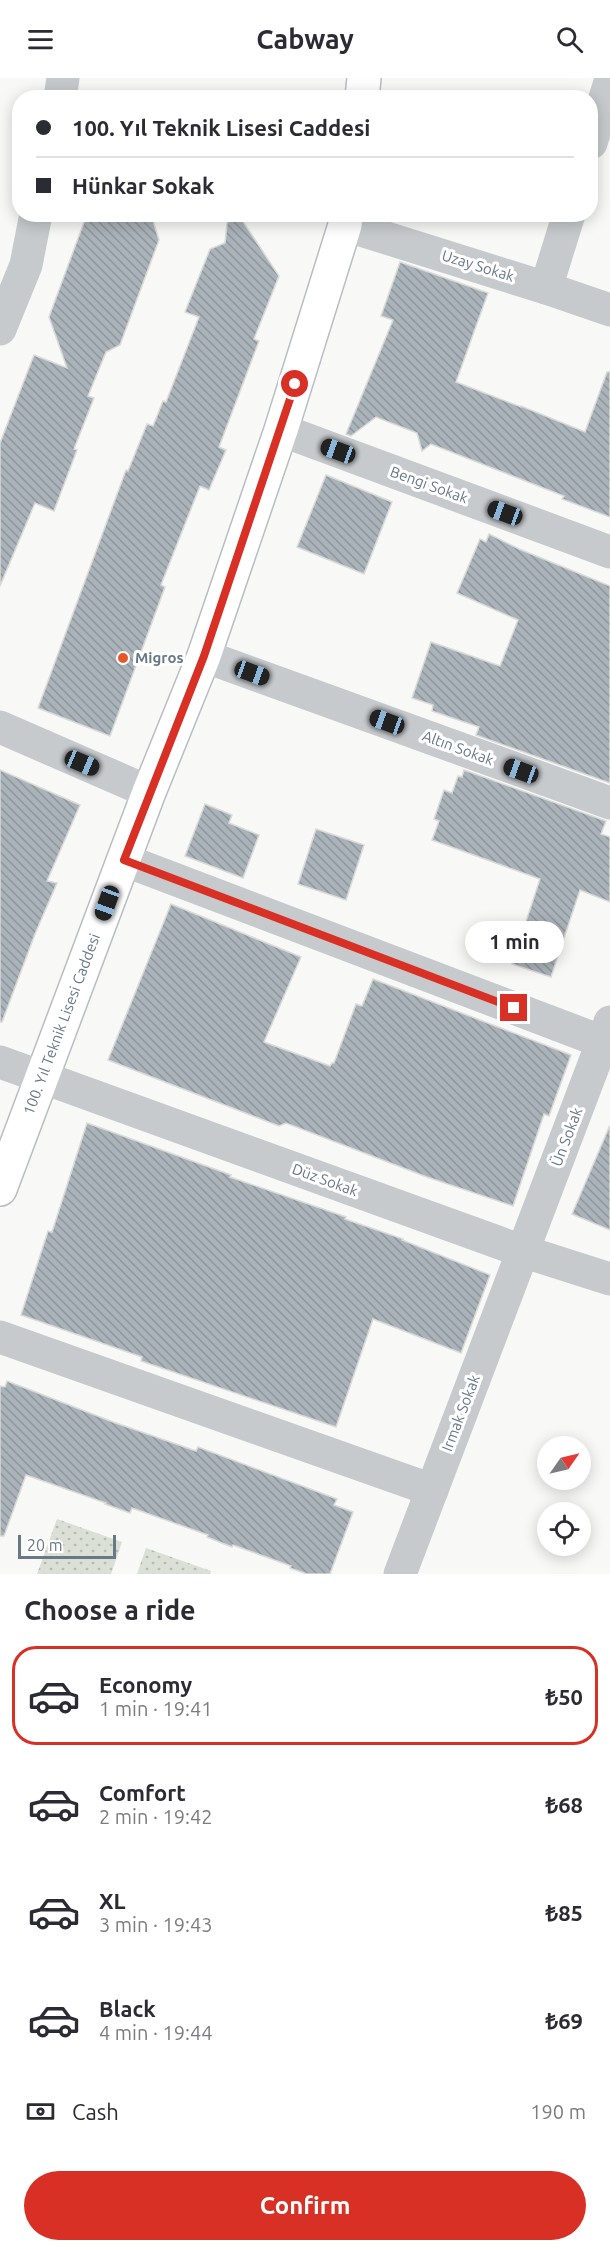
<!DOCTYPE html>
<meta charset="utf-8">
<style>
:root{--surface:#fff;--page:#f2f2f3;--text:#2b2b33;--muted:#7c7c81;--line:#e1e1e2;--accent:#d93025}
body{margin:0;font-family:Ubuntu,sans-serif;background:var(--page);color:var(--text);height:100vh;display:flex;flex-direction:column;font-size:22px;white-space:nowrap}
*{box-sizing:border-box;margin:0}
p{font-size:20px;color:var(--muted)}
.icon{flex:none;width:33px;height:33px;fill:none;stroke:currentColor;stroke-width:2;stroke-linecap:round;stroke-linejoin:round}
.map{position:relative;height:1496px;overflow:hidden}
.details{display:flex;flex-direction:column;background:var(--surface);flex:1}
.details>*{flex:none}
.top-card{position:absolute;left:12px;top:12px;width:586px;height:132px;border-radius:24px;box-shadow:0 3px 15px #0003;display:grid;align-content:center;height:132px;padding:0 24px;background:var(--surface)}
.needle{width:39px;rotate:56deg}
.controls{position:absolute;left:537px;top:1358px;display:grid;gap:12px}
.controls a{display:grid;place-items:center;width:54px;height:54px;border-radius:50%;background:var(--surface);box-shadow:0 3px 15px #0003;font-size:30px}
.scale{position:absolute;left:18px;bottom:15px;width:98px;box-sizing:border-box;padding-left:6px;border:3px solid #677887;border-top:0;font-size:16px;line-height:21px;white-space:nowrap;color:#677887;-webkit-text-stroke:4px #fff;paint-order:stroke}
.end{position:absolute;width:27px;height:27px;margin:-14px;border:8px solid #d93025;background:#fff;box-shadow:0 0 0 3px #fff}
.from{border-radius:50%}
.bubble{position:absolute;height:42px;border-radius:21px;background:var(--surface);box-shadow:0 3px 15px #0003;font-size:20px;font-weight:700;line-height:42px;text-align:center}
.car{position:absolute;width:18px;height:36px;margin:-18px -9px;border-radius:8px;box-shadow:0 0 4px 2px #0007;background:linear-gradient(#222 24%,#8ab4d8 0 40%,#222 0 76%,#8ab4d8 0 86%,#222 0)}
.top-card b{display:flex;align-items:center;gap:21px;height:57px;font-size:22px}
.top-card b+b{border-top:2px solid var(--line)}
.top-card i{width:15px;height:15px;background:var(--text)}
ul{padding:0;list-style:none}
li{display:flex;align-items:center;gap:18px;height:99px;margin:0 12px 9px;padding:0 12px;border:3px solid transparent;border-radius:24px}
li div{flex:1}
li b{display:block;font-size:22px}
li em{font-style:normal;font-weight:700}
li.on{border-color:var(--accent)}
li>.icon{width:54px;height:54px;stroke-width:1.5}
h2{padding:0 24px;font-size:27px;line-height:72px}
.pay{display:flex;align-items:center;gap:15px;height:66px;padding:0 24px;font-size:22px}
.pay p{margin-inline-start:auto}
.action{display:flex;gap:12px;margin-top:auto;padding:12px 24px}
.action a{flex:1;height:69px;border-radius:36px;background:var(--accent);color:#fff;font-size:24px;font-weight:700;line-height:69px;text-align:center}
header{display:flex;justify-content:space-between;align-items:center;height:78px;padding:0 24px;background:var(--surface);font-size:27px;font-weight:700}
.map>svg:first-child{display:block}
.grass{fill:url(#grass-dots)}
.building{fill:url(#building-back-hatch);stroke:#dadad8;stroke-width:1.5}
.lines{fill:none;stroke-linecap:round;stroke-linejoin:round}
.secondary-casing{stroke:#b8bdc2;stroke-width:36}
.minor{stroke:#c6cacd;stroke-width:33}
.secondary{stroke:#fff;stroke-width:33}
.route{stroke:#d93025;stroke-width:8}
.poi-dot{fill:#e75627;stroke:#fff;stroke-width:2}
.labels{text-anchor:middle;stroke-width:6;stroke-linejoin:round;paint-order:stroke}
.street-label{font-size:15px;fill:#677887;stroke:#fff}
.poi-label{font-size:15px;font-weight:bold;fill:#677887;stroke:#fff;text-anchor:start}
</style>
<header><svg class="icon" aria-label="menu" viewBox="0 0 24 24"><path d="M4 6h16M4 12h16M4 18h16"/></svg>Cabway<svg class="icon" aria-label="search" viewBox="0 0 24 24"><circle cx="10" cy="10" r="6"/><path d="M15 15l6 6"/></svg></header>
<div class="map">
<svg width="610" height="1496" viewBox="0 0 610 1496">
<defs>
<pattern id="grass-dots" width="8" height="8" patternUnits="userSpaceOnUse" patternTransform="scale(1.5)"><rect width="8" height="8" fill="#dae0d6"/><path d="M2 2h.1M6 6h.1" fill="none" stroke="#b5bab3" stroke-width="1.8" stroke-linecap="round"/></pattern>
<pattern id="building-back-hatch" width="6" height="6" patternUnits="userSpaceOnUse" patternTransform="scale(1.5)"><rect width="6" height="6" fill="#aab3b9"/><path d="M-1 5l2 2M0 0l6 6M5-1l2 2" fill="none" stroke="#8e969c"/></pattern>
</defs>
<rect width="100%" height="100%" fill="#f8f8f6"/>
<g class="grass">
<path d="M 57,1441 L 122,1464 L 111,1496 L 37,1496 Z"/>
<path d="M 146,1470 L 211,1493 L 210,1496 L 137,1496 Z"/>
</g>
<g class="building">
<path d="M 87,136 L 151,136 L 159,162 L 120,267 L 106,274 L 88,318 L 94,320 L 74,371 L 77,372 L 54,433 L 35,425 L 0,508 L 0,365 L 34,277 L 67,290 L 49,239 Z"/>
<path d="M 228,136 L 238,136 L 279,198 L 254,261 L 259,263 L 219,369 L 226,372 L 209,412 L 200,408 L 161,507 L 165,509 L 110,658 L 38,630 L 126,392 L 128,393 L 147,346 L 153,348 L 163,323 L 166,324 L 199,239 L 185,234 L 210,171 L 225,165 Z"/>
<path d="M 400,184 L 488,215 L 456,304 L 521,329 L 521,328 L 585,354 L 607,294 L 610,294 L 610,439 L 562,421 L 564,418 L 431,366 L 422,373 L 417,355 L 376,339 L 351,358 L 346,356 L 393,242 L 381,238 Z"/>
<path d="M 326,397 L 392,424 L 364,496 L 297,469 Z"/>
<path d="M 489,456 L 519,471 L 610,508 L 610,705 L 476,657 L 479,649 L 432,633 L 433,627 L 412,620 L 431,564 L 500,588 L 518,542 L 457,515 L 480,461 L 486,464 Z"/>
<path d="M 0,692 L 80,727 L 47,803 L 57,805 L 35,856 L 2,944 L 0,944 Z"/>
<path d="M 464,692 L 606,743 L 601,756 L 610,759 L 610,824 L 580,812 L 551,899 L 512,886 L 540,801 L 432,762 L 439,743 L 434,741 L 444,712 L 452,715 L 458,698 L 462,699 Z"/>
<path d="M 205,726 L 232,737 L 229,745 L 259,757 L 243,800 L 185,778 Z"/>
<path d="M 316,751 L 364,767 L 346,822 L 298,806 Z"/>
<path d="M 171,826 L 301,879 L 264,964 L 330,988 L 332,985 L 334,985 L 356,926 L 362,928 L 373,901 L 571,977 L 549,1038 L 544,1036 L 513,1128 L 427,1099 L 286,1045 L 279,1048 L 108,982 Z"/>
<path d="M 87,1045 L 231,1097 L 230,1099 L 346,1139 L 345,1141 L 403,1161 L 402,1162 L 490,1197 L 461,1275 L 373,1241 L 336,1349 L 141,1283 L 142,1279 L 21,1237 L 48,1153 L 52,1154 Z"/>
<path d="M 610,1047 L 610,1152 L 572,1136 Z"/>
<path d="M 7,1303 L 113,1344 L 196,1373 L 198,1369 L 337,1421 L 334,1427 L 353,1434 L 330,1496 L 307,1496 L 290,1490 L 291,1488 L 233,1467 L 232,1469 L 207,1459 L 208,1457 L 132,1430 L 130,1435 L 105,1426 L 106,1425 L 26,1397 L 4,1458 L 0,1458 L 0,1308 L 5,1309 Z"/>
</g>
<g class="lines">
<defs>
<g id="secondary">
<path d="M 362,20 L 364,0"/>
<path id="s1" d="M 0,1111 L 149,714 L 204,578 L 281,352 L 345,147 L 346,136"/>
</g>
</defs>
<use href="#secondary" class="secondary-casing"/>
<g class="minor">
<path d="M 60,20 L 63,0"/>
<path d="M 591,65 L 610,4"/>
<path d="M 345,147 L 546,210 L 610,232"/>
<path d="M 546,210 L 569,136"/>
<path d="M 0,251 L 26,187 L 36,136"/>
<path d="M 281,352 L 610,474"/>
<path d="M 204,578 L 610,725"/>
<path d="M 0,649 L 149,714"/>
<path d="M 124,782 L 603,964"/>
<path d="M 0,984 L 522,1173 L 610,1201"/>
<path d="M 0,1259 L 432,1412"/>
<path d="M 400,1496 L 610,944"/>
</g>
<use href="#secondary" class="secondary"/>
</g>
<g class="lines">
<path class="route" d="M 295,306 L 204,578 L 124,782 L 514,930"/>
</g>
<circle class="poi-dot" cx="123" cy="580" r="6"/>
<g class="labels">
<g class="street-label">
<text transform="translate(478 188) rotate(17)" y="5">Uzay Sokak</text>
<text transform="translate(429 407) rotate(20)" y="5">Bengi Sokak</text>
<text transform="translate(458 670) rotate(20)" y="5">Altın Sokak</text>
<text dy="5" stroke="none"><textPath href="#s1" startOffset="176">100. Yıl Teknik Lisesi Caddesi</textPath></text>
<text transform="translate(567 1059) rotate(-69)" y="5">Ün Sokak</text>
<text transform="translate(325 1102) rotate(20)" y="5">Düz Sokak</text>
<text transform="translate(461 1335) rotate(-69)" y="5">Irmak Sokak</text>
</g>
<g class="poi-label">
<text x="135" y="585">Migros</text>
</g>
</g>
</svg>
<div class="controls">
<a><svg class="needle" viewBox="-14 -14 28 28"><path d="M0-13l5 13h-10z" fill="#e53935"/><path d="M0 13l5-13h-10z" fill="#7c7c81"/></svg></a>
<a><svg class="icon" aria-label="locate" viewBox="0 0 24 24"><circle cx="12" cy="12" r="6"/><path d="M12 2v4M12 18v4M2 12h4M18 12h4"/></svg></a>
</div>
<div class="scale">20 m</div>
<i class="end from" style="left:295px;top:306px"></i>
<i class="end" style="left:514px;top:930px"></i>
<div class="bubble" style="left:465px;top:843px;width:99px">1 min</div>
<i class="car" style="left:338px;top:373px;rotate:290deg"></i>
<i class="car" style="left:505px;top:435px;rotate:290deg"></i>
<i class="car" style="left:252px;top:595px;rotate:110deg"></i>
<i class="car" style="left:387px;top:644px;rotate:290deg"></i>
<i class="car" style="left:82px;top:685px;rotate:113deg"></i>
<i class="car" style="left:521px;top:693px;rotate:290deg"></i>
<i class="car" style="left:107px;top:825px;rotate:200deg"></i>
<div class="top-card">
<b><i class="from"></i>100. Yıl Teknik Lisesi Caddesi</b>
<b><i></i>Hünkar Sokak</b>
</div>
</div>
<section class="details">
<h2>Choose a ride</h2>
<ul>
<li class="on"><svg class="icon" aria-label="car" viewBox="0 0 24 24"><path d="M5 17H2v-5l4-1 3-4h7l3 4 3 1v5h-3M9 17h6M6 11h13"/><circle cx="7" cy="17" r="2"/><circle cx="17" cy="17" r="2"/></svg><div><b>Economy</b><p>1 min · 19:41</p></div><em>₺50</em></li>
<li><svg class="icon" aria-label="car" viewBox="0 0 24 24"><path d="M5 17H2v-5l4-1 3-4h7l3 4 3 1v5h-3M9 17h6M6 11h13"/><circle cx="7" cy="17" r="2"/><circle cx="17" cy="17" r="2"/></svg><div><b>Comfort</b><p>2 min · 19:42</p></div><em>₺68</em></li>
<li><svg class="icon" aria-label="car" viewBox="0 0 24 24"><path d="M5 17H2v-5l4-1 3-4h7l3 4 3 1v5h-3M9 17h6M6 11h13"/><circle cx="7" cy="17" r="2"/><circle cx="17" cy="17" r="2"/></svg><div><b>XL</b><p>3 min · 19:43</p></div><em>₺85</em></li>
<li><svg class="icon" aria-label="car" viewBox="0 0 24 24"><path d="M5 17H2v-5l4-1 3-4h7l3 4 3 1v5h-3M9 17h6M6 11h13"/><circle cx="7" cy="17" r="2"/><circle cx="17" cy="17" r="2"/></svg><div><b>Black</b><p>4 min · 19:44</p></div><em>₺69</em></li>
</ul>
<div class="pay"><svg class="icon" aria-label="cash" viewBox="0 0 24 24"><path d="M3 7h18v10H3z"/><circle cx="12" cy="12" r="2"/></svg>Cash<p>190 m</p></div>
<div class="action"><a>Confirm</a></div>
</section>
